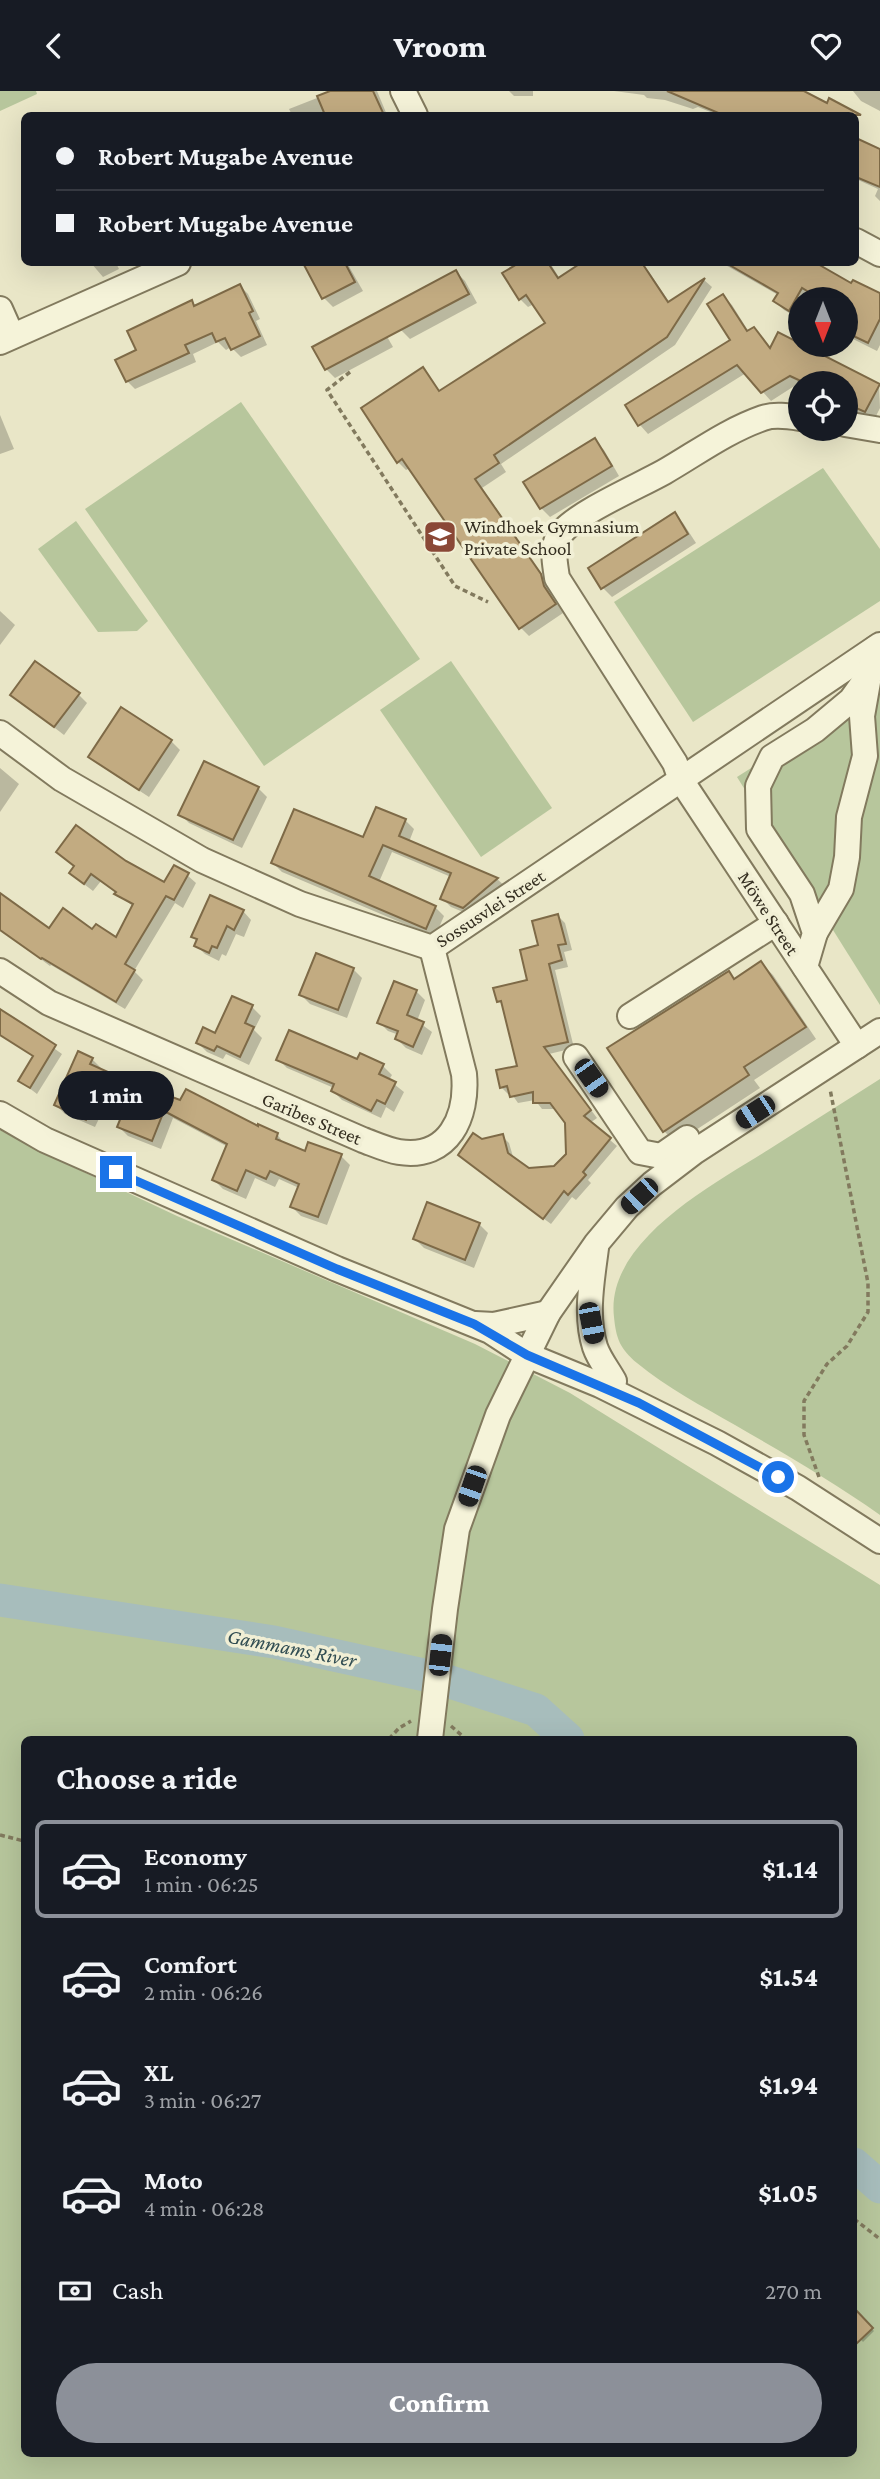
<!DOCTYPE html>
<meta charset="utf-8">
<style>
:root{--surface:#171b24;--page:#20242c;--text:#f1f3f6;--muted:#9ea1a6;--line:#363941;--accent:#8c9099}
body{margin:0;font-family:"Crimson Pro",serif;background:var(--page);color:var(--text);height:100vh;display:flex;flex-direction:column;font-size:26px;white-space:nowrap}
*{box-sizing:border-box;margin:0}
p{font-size:23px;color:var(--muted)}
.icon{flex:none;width:38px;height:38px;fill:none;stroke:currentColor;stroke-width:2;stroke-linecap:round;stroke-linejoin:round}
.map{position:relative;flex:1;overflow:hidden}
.side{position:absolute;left:21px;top:1645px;width:836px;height:721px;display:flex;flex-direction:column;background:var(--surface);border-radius:10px;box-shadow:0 7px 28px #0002}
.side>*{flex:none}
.banner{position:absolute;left:21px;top:21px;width:838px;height:154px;border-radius:10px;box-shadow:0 7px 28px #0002;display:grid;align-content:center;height:154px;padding:0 35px;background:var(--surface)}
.needle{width:46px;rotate:180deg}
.buttons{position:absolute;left:788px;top:196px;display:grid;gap:14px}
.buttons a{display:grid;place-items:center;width:70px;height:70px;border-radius:50%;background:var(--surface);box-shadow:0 7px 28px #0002;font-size:35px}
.end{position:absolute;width:32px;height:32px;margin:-16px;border:9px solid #1a73e8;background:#fff;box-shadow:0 0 0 4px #fff}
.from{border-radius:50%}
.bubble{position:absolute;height:49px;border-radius:24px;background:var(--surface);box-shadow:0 7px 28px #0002;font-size:23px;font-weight:800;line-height:49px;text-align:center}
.car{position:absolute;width:21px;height:42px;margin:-21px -10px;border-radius:9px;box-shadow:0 0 5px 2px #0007;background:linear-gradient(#222 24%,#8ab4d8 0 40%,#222 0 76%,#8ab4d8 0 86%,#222 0)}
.banner b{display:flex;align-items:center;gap:24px;height:66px;font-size:26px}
.banner b+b{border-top:2px solid var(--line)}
.banner i{width:18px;height:18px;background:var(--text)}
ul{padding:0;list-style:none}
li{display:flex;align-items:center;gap:21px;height:98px;margin:0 14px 10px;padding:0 21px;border:4px solid transparent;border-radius:10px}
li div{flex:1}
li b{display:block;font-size:26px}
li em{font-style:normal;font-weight:800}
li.current{border-color:var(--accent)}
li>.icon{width:63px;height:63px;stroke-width:1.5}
h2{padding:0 35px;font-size:32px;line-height:84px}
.pay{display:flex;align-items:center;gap:18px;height:77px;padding:0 35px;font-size:26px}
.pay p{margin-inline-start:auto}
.button{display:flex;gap:14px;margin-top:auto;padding:14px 35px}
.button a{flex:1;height:80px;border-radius:42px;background:var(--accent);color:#fff;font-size:28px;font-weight:800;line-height:80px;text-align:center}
header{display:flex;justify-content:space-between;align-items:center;height:91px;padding:0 35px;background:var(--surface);font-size:32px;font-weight:800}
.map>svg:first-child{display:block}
.green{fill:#b7c69c;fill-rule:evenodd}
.shadow{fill:#0003}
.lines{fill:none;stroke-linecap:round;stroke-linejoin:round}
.river{stroke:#a7bdbc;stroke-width:33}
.building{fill:#c2ab81;stroke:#7e6a47;stroke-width:2}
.minor-casing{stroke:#827a5e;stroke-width:28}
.path{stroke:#827a5e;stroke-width:3.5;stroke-dasharray:5 3.5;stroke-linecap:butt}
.minor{stroke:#f5f3d9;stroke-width:24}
.route{stroke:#1a73e8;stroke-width:9}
.labels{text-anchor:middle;stroke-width:7;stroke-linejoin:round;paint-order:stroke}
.poi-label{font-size:19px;fill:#342e20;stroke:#f1efd5;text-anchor:start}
.street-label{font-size:19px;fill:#342e20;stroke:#f1efd5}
.water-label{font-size:21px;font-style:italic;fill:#314d52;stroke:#f1efd5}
</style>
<header><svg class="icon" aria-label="back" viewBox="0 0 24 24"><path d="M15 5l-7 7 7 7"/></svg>Vroom<svg class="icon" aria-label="heart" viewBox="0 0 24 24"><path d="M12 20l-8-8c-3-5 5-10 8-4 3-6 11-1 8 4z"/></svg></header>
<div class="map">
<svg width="880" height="2388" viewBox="0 0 880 2388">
<rect width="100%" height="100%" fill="#e9e6c7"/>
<g class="green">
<path d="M 0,0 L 36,0 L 37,3 L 0,20 Z"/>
<path d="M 241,311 L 420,568 L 264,675 L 85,418 Z"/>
<path d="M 823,377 L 880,458 L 880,510 L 693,631 L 614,511 Z"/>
<path d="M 76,430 L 148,530 L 137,540 L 98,541 L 38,458 Z"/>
<path d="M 451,570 L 552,717 L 481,766 L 380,619 Z"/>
<path d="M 880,595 L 880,914 L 737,686 Z"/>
<path d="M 880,988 L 880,1424 C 834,1391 785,1363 735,1334 C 702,1315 667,1297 637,1272 C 620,1258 616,1247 614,1226 C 605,1150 714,1093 768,1059 C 805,1035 843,1012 880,988 Z"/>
<path d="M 0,1039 L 35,1058 L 177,1125 L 475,1253 L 570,1302 L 880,1494 L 880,2388 L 0,2388 ZM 24,1648 L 854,1648 L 854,2362 L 24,2362 Z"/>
</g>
<g class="shadow">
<path d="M 335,0 L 377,0 L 387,24 L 292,24 L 289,18 Z"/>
<path d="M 509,0 L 533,0 L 533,5 L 514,5 Z"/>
<path d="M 614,0 L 800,0 L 827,14 L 844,17 L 851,24 L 718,24 L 698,16 L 693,18 L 665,9 L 647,7 L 644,4 Z"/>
<path d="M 853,0 L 880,0 L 880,20 L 861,10 Z"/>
<path d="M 856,48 L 880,60 L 880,110 L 875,105 L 878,98 L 856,88 Z"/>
<path d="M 91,172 L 116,172 L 119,178 L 103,186 Z"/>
<path d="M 305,172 L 347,172 L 363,200 L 333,216 L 324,207 Z"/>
<path d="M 523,172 L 550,172 L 560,188 L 584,172 L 624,172 L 629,180 L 641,172 L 649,181 L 670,212 L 704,189 L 712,196 L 675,254 L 501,373 L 506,381 L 482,397 L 549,494 L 552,505 L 563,522 L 529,545 L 521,537 L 410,377 L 406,379 L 398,371 L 423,279 L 441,301 L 547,233 L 534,213 L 528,216 L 520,208 Z"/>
<path d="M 722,172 L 825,172 L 822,177 L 852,194 L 880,204 L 880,254 L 877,260 L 845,244 L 845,208 L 816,208 L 811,205 L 809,208 L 800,208 L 798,227 L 784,219 L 775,210 L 778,204 Z"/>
<path d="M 456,181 L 465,190 L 477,212 L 410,248 L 401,239 Z"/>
<path d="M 240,195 L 248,203 L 260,228 L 256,230 L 267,254 L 241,266 L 231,256 L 226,259 L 218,251 L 193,263 L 196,271 L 135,298 L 127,290 L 138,260 L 191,212 L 196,216 Z"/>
<path d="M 723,205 L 732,214 L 749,241 L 754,238 L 771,258 L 879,294 L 880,317 L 874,329 L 845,315 L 845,292 L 799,292 L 771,310 L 746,282 L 648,343 L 640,334 L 628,314 L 733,249 Z"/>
<path d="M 381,235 L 393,256 L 335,287 L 326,278 Z"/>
<path d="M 0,324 L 14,358 L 0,363 Z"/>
<path d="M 595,350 L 604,359 L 619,385 L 550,426 L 541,417 Z"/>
<path d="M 674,424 L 683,432 L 696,452 L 612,506 L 603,497 Z"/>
<path d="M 0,520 L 15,534 L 0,554 Z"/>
<path d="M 78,603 L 87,612 L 64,644 L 12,604 Z"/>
<path d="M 171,650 L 180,659 L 149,706 L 100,674 L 91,665 Z"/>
<path d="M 0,677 L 19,693 L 0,721 Z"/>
<path d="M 258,697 L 267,706 L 242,757 L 189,732 L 180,723 Z"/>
<path d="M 405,729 L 414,738 L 409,751 L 497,788 L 506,796 L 473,825 L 451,816 L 442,807 L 451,786 L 392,761 L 379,791 L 435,816 L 444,825 L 435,846 L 282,781 L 273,772 L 364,748 Z"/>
<path d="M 58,761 L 125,772 L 165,794 L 187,784 L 196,792 L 183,817 L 175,812 L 134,880 L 143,889 L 125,918 L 51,874 L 50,875 L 0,838 L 0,804 L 50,839 L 93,841 L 117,848 L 134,816 L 101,790 L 93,800 L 80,790 L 71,782 L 75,776 Z"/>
<path d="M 243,820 L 251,829 L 244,846 L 236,843 L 226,865 L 222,863 L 219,870 L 205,863 L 196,854 L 198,850 L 193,845 Z"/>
<path d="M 558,825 L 565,832 L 572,859 L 564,861 L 568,876 L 555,879 L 574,957 L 549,963 L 597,1027 L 590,1032 L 617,1055 L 588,1089 L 591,1092 L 576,1109 L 572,1106 L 551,1133 L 468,1071 L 482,1050 L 502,1045 L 509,1052 L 514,1069 L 529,1079 L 554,1077 L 568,1064 L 567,1031 L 557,1018 L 542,1018 L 535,1009 L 518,1012 L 511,1002 L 508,1003 L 501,996 L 519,976 L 505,917 L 499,910 L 530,890 L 540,856 Z"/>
<path d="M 761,872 L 773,884 L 816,948 L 754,989 L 760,997 L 676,1052 L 664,1040 L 729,882 L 736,889 Z"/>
<path d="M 353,878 L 362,887 L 347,927 L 310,913 L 301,904 Z"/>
<path d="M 416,900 L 425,909 L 417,930 L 432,941 L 422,964 L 406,957 L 397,948 L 399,944 L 388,940 L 379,931 Z"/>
<path d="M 252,916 L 261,925 L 254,939 L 262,947 L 249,974 L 226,963 L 223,968 L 207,961 L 198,952 L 216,944 Z"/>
<path d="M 0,919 L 62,963 L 37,1003 L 20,990 L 34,966 L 0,940 Z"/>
<path d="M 361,964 L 383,975 L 392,984 L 389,989 L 404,1001 L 394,1021 L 386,1016 L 381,1027 L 342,1009 L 333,1000 L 334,997 L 287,977 L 278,968 L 358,970 Z"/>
<path d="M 92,968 L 101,977 L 100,979 L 116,992 L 95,1036 L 65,1023 L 56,1014 Z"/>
<path d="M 136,994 L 277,1043 L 285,1054 L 306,1062 L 341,1065 L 350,1074 L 327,1134 L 301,1125 L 292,1116 L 299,1097 L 279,1088 L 275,1096 L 255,1087 L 246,1108 L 223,1098 L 214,1089 L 228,1056 L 173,1027 L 161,1058 L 128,1045 L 119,1036 Z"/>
<path d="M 479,1133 L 488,1142 L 474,1177 L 424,1157 L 415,1148 Z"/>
<path d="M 859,2225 L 874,2240 L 863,2251 L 854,2241 L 854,2230 Z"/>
</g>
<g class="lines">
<g class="river">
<path d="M 0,1509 L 274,1551 L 438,1587 L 536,1619 L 568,1648"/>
<path d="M 854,2073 L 880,2096"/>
</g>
</g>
<g class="building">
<path d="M 330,0 L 373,0 L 384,24 L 325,24 L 317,5 Z"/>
<path d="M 667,0 L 804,0 L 827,12 L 829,7 L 861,24 L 723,24 Z"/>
<path d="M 856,47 L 880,58 L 880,96 L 856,86 Z"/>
<path d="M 303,172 L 345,172 L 355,191 L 322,208 Z"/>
<path d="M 519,172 L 548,172 L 558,187 L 581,172 L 642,172 L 668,211 L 705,187 L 667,246 L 494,364 L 499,372 L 475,388 L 541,483 L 544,495 L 556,513 L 519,538 L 402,368 L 397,372 L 361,317 L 423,276 L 439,300 L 545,232 L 526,204 L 519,209 L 502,182 Z"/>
<path d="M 726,172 L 816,172 L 851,192 L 853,189 L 880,202 L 880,228 L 868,252 L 845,241 L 845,208 L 820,208 L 802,197 L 789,220 L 773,210 L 778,202 Z"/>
<path d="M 456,179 L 469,203 L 325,279 L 312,256 Z"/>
<path d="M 240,193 L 253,220 L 249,222 L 260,245 L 231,259 L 225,247 L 216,251 L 212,242 L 185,254 L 189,262 L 126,291 L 115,269 L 136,259 L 127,240 L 192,209 L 194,215 Z"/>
<path d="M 723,203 L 747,240 L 754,236 L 770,257 L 778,241 L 880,293 L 865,321 L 845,312 L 845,292 L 805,292 L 790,285 L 761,302 L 737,274 L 638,335 L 625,314 L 730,249 L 707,213 Z"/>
<path d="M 595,347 L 612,375 L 540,418 L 523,391 Z"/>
<path d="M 675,421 L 688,443 L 601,498 L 588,477 Z"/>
<path d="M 35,570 L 80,602 L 54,636 L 10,604 Z"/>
<path d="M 121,616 L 172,649 L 139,699 L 88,666 Z"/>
<path d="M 204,670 L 259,696 L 233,749 L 178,724 Z"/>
<path d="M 376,716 L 406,728 L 399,745 L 498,787 L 463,817 L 440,808 L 451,782 L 383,754 L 369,785 L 436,815 L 426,838 L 271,772 L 294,718 L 363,746 Z"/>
<path d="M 76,734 L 126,770 L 164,791 L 174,774 L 189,782 L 174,809 L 166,805 L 125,873 L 135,879 L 116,911 L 42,867 L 41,868 L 0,839 L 0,802 L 49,837 L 63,817 L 92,838 L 96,833 L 116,846 L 133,813 L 114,803 L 116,801 L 91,783 L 84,793 L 69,782 L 74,775 L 56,761 Z"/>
<path d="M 210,804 L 244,819 L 234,839 L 227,835 L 217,857 L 212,855 L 209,862 L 194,855 L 197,848 L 191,846 Z"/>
<path d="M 558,823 L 566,853 L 558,854 L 562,869 L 549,873 L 568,951 L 544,956 L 591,1019 L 584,1025 L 611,1047 L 583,1081 L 586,1084 L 568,1104 L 564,1100 L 543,1128 L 458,1064 L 473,1042 L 482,1048 L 503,1043 L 508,1062 L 529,1077 L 554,1075 L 566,1063 L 565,1032 L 550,1012 L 533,1012 L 533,1001 L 510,1006 L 507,995 L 500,997 L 496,979 L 517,975 L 501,910 L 497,911 L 493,897 L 527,889 L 520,859 L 538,854 L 532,830 Z"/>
<path d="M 316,862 L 354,877 L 338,919 L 299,904 Z"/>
<path d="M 761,870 L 806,936 L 744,976 L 749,984 L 663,1041 L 607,957 L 729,880 L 734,888 Z"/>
<path d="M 394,890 L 417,899 L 407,924 L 424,931 L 413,956 L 395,948 L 398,940 L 377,932 Z"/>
<path d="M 232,905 L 253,914 L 245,932 L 254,936 L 240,966 L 217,955 L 214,960 L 196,952 L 203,936 L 215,942 Z"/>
<path d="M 0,918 L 56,954 L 30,997 L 18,990 L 33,965 L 0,944 Z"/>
<path d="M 289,939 L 357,968 L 360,962 L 384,973 L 379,983 L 396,991 L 385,1013 L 377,1009 L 371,1020 L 331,1000 L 334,993 L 276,969 Z"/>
<path d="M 78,960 L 93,967 L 90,973 L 108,981 L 86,1029 L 54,1014 Z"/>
<path d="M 135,992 L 180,1009 L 186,998 L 258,1035 L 258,1033 L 278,1042 L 276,1048 L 305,1060 L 308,1051 L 342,1063 L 318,1126 L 290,1116 L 299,1093 L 270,1080 L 266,1088 L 246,1079 L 237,1100 L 212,1089 L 227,1053 L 164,1020 L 152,1050 L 117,1036 Z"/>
<path d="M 427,1111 L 480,1132 L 465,1169 L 413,1148 Z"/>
<path d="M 854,2217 L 873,2237 L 854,2255 Z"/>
</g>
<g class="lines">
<defs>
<g id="minor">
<path d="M 403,0 L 415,24"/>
<path d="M 856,150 L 880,163"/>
<path d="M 0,218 L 12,245"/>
<path d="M 0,251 L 178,172"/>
<path d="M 800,327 C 788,325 774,323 763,327 C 726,340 697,362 664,381 C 637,396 581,420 562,441 C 550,454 555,471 557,487 L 675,672 L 681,689 L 857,955"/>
<path d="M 845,333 L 880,339"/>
<path d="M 0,642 L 62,688 L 202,769 L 300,813 L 432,857 L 880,554"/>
<path d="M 815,842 L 841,798 L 847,766 L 849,726 L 865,665 L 862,625 L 868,591"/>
<path d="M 805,876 L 815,842 L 802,803 L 759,738 L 758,695 L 772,666 L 815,639 L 851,609 L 869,584 L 876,557"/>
<path d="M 0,880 L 49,912 L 363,1049 C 374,1053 387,1059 399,1061 C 449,1069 468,1025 464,983 L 432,857"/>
<path d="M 630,925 L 776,832"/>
<path d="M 576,966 L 640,1061 L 661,1065 L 687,1047"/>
<path d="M 0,1023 L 45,1049 L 337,1178 L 490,1240 L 527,1264 L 600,1294 L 717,1352 L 798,1397 L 880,1450"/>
<path d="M 596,1157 C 592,1189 585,1224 595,1256 C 599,1268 608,1279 614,1290"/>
<path d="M 475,1233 L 494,1234 L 548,1222"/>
<path d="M 430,1648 L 445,1518 L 457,1438 L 498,1324 L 548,1222 L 596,1153 L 627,1116 L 652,1093 L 694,1061 L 880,940"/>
</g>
</defs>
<use href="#minor" class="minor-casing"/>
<g class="path">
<path d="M 350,281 L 327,299 L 455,495 L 488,511"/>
<path d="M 819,1386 L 804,1344 L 804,1310 L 827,1273 L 847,1255 L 868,1221 L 868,1192 L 830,998"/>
<path d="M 451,1635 L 466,1648"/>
<path d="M 389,1648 L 399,1637 L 411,1630"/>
<path d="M 0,1744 L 24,1750"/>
<path d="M 854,2128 L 880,2148"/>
</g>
<use href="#minor" class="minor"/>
</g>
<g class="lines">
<path class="route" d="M 116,1081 L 337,1178 L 474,1233 L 527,1264 L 639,1312 L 778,1386"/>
</g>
<defs>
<symbol id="school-square" viewBox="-11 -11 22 22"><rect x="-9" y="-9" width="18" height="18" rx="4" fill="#8a4836" stroke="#f1efd5"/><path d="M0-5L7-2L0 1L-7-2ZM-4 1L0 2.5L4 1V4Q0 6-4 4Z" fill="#fff"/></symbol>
</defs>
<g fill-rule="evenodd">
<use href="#school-square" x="421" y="427" width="38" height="38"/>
</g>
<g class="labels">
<g class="poi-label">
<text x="464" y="442">Windhoek Gymnasium<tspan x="464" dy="22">Private School</tspan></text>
</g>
<g class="street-label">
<text transform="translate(490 817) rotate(-33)" y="7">Sossusvlei Street</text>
<text transform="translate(769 822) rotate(57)" y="7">Möwe Street</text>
<text transform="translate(312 1027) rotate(23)" y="7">Garibes Street</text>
</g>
<g class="water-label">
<text transform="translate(292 1557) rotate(11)" y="7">Gammams River</text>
</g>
</g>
</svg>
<div class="buttons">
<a><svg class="needle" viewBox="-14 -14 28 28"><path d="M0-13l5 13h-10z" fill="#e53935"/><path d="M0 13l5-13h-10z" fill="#9ea1a6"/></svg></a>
<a><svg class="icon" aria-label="locate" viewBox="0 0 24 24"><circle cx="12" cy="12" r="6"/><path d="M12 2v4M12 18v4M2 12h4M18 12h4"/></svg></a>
</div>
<i class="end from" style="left:778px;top:1386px"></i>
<i class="end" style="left:116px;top:1081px"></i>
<div class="bubble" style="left:58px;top:980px;width:116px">1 min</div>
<i class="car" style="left:591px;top:987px;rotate:145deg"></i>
<i class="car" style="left:755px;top:1021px;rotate:237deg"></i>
<i class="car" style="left:639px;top:1105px;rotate:227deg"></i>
<i class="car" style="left:591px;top:1232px;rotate:169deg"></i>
<i class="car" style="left:472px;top:1395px;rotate:199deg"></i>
<i class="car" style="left:440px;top:1564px;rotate:6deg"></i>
<div class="banner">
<b><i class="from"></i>Robert Mugabe Avenue</b>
<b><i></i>Robert Mugabe Avenue</b>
</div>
<section class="side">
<h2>Choose a ride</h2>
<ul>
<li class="current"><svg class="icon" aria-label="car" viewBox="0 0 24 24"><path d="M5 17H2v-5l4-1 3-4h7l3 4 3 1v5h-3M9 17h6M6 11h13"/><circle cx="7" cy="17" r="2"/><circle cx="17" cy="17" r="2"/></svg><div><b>Economy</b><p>1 min · 06:25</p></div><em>$1.14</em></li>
<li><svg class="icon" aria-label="car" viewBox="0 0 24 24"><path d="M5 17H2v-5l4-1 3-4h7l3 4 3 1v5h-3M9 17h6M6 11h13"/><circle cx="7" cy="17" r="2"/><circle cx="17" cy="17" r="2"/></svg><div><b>Comfort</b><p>2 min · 06:26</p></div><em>$1.54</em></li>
<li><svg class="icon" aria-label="car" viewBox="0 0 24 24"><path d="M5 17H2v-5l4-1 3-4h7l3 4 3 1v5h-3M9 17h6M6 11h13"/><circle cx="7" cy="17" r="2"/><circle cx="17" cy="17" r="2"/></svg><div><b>XL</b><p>3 min · 06:27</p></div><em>$1.94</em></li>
<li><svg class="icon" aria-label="car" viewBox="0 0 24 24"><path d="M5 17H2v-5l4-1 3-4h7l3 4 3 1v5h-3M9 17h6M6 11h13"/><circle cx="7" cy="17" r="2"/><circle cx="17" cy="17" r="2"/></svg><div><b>Moto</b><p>4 min · 06:28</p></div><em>$1.05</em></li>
</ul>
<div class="pay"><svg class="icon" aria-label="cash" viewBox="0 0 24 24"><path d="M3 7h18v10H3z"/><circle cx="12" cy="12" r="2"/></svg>Cash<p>270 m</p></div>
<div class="button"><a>Confirm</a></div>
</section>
</div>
